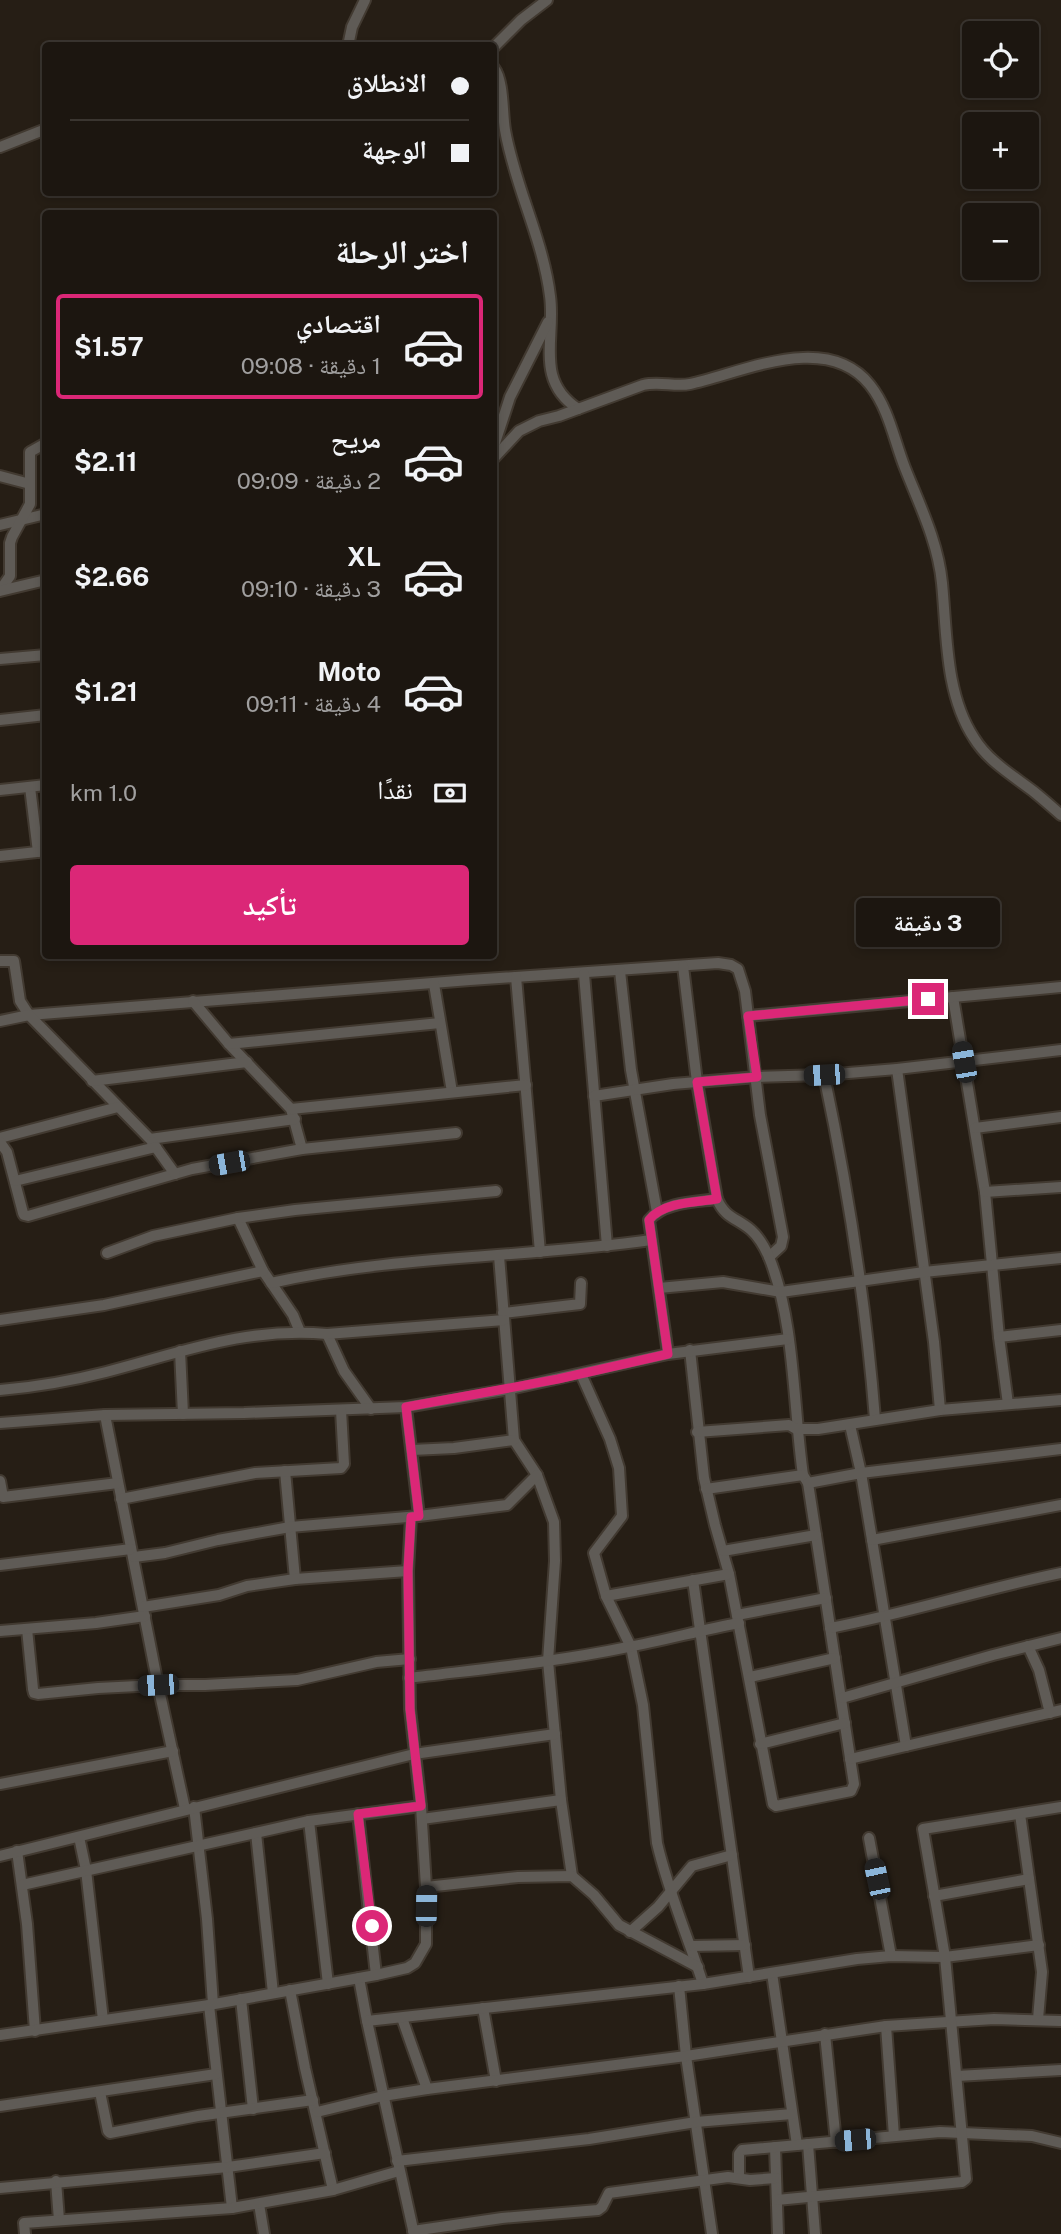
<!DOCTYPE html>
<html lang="ar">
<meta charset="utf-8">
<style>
:root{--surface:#1c1610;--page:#251f19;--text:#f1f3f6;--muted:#a09f9f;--line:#3a3530;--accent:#db2777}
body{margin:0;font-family:"Public Sans","Noto Naskh Arabic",sans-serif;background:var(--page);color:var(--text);direction:rtl;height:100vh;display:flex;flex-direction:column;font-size:26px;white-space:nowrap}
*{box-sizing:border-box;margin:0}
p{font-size:23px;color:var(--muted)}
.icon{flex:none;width:38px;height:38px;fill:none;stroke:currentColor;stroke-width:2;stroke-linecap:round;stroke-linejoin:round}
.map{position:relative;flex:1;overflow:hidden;direction:ltr}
.details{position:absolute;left:42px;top:210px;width:455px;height:749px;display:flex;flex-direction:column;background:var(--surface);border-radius:7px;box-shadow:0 4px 10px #0003,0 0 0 2px var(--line);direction:rtl}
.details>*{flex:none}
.banner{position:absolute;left:42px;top:42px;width:455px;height:154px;border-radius:7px;box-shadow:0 4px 10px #0003,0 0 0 2px var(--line);direction:rtl;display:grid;align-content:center;height:154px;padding:0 28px;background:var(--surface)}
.fabs{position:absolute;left:962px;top:21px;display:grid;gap:14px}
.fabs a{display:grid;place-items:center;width:77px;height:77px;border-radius:7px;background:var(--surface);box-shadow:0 4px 10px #0003,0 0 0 2px var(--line);font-size:35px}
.end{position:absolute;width:32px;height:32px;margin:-16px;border:9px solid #db2777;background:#fff;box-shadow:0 0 0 4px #fff}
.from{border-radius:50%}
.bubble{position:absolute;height:49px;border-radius:7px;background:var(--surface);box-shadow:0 4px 10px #0003,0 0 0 2px var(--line);font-size:23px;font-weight:700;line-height:49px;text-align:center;direction:rtl}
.car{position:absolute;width:21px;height:42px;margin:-21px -10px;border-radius:9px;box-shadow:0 0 5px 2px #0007;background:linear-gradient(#222 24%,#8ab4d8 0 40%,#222 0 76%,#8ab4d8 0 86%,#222 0)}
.banner b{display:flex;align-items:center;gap:24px;height:66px;font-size:26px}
.banner b+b{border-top:2px solid var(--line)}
.banner i{width:18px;height:18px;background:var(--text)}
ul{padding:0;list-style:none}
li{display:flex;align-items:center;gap:21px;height:105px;margin:0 14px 10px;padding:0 14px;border:4px solid transparent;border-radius:7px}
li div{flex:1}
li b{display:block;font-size:26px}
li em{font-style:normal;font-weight:700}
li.selected{border-color:var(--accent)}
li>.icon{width:63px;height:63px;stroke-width:1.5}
h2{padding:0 28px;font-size:32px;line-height:84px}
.pay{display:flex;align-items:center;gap:18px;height:77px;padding:0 28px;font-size:26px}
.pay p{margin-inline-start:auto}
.button{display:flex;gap:14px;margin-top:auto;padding:14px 28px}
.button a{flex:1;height:80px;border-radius:7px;background:var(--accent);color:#fff;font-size:28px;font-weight:700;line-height:80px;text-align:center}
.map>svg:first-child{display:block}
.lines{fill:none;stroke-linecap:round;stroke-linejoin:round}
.minor-casing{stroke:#423a31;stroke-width:14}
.minor{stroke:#5f5b56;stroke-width:10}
.route{stroke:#db2777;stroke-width:9}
</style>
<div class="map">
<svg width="1061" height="2234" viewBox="0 0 1061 2234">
<rect width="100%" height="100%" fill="#261e15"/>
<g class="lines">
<defs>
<g id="minor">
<path d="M 348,46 L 352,27 L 365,0"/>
<path d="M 494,47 L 521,20 L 547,0"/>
<path d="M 494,68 C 504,81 502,113 505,130 C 515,187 543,239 550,296 C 556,338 534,380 578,409"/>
<path d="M 0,147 L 46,129"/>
<path d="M 494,446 L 510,397 L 548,322"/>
<path d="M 494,458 L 519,431 L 539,421 L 559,416 L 643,385 C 659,381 675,387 690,384 C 744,372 827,331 870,385 C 889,409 894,440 905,468 C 920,506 938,542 942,583 C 947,634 945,694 974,738 C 988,761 1012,775 1033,791 C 1043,799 1052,807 1061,815"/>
<path d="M 0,476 L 30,484"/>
<path d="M 0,525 L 46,514"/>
<path d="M 0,590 L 10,576 L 10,543 L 12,537 L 30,504 L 30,452 L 46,443"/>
<path d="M 0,591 L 46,580"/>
<path d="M 0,659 L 46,655"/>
<path d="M 0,720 L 46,715"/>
<path d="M 30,787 L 38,852"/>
<path d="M 0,790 L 46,785"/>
<path d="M 0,856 L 46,851"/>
<path d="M 0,961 L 14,961 L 20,1001 L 29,1015 L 470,980 L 718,963 L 731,965 L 738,969 L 745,991 L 760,1115 L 783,1237 L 781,1246 L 769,1257"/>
<path d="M 683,966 L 697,1082 L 717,1199 C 725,1218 737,1218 751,1230 C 759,1237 765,1248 769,1257 C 795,1322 793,1405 803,1475 L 808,1483 L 854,1784 L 851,1791 L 776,1806 L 773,1804 L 729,1574 L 715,1525 L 704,1478 L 690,1350"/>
<path d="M 620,971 L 631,1070 L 657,1212"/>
<path d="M 584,974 L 607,1246"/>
<path d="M 516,977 L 540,1252"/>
<path d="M 434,984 L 452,1092"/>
<path d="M 953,997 L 985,1192 L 999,1337 L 1008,1404"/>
<path d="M 193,1001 L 229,1044 L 291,1109 L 302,1149"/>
<path d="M 748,1016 L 1061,987"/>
<path d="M 0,1021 L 29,1015 L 150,1139 L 295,1119"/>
<path d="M 229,1044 L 440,1023"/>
<path d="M 897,1069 L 934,1342 L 940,1410 L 1061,1400"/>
<path d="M 824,1075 C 848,1189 866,1304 875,1419"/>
<path d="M 92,1081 L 247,1062"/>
<path d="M 594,1096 L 673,1084 L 757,1077 L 824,1075 L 897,1069 L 1061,1050"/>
<path d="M 291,1109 L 526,1085"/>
<path d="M 975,1128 L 1061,1117"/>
<path d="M 0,1138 L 118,1107"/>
<path d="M 0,1142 L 7,1152 L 23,1213 L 24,1215 L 28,1216 L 192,1169 L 302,1149 L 456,1133"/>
<path d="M 152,1142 L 175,1174"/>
<path d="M 15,1181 L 156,1147"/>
<path d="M 985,1192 L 1061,1187"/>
<path d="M 238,1218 L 263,1271 L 293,1315 L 300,1332"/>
<path d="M 107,1253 L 153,1236 L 238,1218 L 295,1210 L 496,1191"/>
<path d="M 499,1256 L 514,1440 L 537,1475 L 554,1522 L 555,1561 L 548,1661 L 561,1800 L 572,1876"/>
<path d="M 271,1283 C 396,1255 525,1258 651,1240"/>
<path d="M 659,1288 L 723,1282 L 781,1292 L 924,1272 L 1061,1258"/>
<path d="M 503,1313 L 580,1304 L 581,1283"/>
<path d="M 0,1320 L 104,1305 L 263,1271"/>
<path d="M 327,1334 L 344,1371 L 371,1409"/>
<path d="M 999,1337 L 1061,1330"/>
<path d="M 180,1351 L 183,1414"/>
<path d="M 668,1354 L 649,1220 C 663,1202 695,1202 717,1199"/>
<path d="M 581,1374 L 610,1439 L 619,1468 L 622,1516 L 594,1553 L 606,1596 L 631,1647 L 643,1705 L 657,1843 C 668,1891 688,1937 703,1984"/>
<path d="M 0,1390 C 36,1387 71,1381 106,1372 C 183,1352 246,1327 327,1334 L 504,1320"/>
<path d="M 406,1407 L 419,1516"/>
<path d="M 105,1415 L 158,1685 L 185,1809"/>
<path d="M 0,1423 L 105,1415 L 244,1413 L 406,1407 L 510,1389 L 668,1354 L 788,1339"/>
<path d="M 850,1425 L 861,1473 L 906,1746"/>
<path d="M 697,1432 L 789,1425 L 796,1429 L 818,1429 L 940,1410"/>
<path d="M 412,1450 L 454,1448 L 514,1440"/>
<path d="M 285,1471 L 295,1579"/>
<path d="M 0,1481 L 3,1497 L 118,1483"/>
<path d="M 808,1483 L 861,1473 L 1061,1449"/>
<path d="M 706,1489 L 803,1475"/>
<path d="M 121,1499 L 255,1473 L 341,1468 L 344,1464 L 341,1410"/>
<path d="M 872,1540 L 1061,1505"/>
<path d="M 723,1551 L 816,1535"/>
<path d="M 134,1557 L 165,1553 L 218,1540 L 290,1527 L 419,1516 L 507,1505 L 537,1475"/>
<path d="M 0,1565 L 131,1549"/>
<path d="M 693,1580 L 749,1977"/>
<path d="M 606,1596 L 729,1574"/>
<path d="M 143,1607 L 219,1595 L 247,1586 L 295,1579 L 408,1571"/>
<path d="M 737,1615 L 826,1598"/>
<path d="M 830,1628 C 908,1613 983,1589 1061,1573"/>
<path d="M 27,1629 L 33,1689 L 34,1693 L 38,1694 L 98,1688 L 158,1685 L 205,1685 L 297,1680 L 376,1662 L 410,1659"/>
<path d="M 0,1631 L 96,1623 L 145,1616"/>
<path d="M 1028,1646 L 1039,1670 L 1050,1713"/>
<path d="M 750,1677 L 835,1658"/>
<path d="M 409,1678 C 482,1669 556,1662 628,1647 C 665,1640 702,1630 739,1623"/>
<path d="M 842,1698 L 993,1655 L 1061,1638"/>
<path d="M 760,1744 L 845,1723"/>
<path d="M 850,1759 L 1061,1710"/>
<path d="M 0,1784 L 173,1751"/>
<path d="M 194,1807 L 207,1919 L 213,2004"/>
<path d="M 358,1814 L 376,1975"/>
<path d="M 1020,1814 L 1042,1972 L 1038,2019"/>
<path d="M 422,1819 L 561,1800"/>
<path d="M 309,1821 L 328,1984"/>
<path d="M 256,1833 L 273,1993"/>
<path d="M 79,1837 L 86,1870 L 103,2020"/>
<path d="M 869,1838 L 891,1956"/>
<path d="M 17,1851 L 27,1924 L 35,2031"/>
<path d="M 0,1856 L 414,1754 L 555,1734"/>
<path d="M 22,1885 L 309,1821 L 421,1806"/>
<path d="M 426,1887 L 518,1877 L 572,1876 L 594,1895 L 619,1925 L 698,1967"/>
<path d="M 934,1896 L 1029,1879"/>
<path d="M 630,1932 L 658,1907 L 692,1866 L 732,1855"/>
<path d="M 692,1946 L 745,1945"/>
<path d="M 772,1973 L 797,2145"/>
<path d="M 359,1978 L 367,2021 L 414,2234"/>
<path d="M 679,1986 L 686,2056 L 712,2234"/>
<path d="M 290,1990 L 305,2068 L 333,2190"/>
<path d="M 241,1999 L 253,2109"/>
<path d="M 209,2005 L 232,2208"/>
<path d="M 483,2008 L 496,2081"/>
<path d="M 402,2018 L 427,2089"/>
<path d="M 367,2021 L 703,1984 L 857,1959 L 891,1956 L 945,1957 L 1039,1945"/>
<path d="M 886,2026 L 894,2136"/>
<path d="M 825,2034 L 836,2142"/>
<path d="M 0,2035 L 209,2005 L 376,1975 L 407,1968 L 415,1963 L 426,1944 L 426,1887 L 421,1806 L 410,1709 L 408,1571 L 411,1517"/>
<path d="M 957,2076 L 1061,2070"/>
<path d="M 100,2092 L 108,2131 L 110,2133 L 198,2116 L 313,2100"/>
<path d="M 0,2106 L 216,2074"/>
<path d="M 317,2112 L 383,2096 L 427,2089 L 686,2056 L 886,2026 L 994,2019 L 1061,2021"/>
<path d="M 808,2144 L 815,2234"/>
<path d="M 775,2147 L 778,2234"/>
<path d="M 397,2161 L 589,2139 L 696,2122 L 792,2114"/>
<path d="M 739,2178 L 739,2154 L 742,2150 L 940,2132 L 1032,2136 L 1061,2143"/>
<path d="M 56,2181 L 59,2220"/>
<path d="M 0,2188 L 228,2167 L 325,2153"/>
<path d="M 777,2200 L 962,2182 L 966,2179 L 945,1957 L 923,1829 L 1061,1807"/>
<path d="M 259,2204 L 264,2234"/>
<path d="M 413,2231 L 502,2218 L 598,2210 L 602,2207 L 609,2193 L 728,2177 L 750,2180 L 776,2178"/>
<path d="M 25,2234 L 24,2223 L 232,2208 L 333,2190 L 399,2171"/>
</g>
</defs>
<use href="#minor" class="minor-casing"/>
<use href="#minor" class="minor"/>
</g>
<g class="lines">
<path class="route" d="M 372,1926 L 358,1814 L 421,1806 L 410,1709 L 408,1571 L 411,1517 L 419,1516 L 406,1407 L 558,1379 L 668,1354 L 649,1220 C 663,1202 696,1202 717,1199 L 697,1082 L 757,1077 L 748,1016 L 928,999"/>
</g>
</svg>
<div class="fabs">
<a><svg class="icon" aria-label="locate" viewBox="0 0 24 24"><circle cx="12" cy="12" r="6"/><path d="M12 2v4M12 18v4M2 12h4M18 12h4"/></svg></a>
<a>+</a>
<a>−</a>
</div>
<i class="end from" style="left:372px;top:1926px"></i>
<i class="end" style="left:928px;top:999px"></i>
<div class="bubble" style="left:856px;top:898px;width:144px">3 دقيقة</div>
<i class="car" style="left:964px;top:1062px;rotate:350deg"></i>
<i class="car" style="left:824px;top:1075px;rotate:267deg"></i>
<i class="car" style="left:229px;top:1163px;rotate:260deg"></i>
<i class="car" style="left:158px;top:1685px;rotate:267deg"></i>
<i class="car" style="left:877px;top:1879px;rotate:348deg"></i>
<i class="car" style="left:426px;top:1906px;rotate:1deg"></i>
<i class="car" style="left:855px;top:2140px;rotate:265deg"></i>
<div class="banner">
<b><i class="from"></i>الانطلاق</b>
<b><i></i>الوجهة</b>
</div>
<section class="details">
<h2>اختر الرحلة</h2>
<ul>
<li class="selected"><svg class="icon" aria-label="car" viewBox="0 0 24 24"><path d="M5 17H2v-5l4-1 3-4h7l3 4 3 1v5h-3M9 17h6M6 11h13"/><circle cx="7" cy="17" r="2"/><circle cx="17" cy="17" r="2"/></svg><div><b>اقتصادي</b><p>1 دقيقة · 09:08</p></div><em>$1.57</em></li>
<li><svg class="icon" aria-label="car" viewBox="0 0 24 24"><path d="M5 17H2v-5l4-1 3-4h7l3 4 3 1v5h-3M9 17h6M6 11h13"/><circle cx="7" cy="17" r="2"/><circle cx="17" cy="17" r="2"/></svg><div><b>مريح</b><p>2 دقيقة · 09:09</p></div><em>$2.11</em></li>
<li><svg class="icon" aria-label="car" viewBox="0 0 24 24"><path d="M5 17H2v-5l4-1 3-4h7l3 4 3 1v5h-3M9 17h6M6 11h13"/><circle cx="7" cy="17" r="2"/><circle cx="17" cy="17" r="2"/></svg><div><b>XL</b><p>3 دقيقة · 09:10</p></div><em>$2.66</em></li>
<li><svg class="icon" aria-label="car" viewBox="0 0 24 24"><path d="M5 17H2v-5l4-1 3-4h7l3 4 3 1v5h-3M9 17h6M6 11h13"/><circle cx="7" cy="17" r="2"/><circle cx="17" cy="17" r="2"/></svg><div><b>Moto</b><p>4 دقيقة · 09:11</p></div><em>$1.21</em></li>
</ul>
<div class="pay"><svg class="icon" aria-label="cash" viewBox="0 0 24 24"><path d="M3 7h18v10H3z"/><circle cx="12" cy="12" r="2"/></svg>نقدًا<p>1.0 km</p></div>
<div class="button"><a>تأكيد</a></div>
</section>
</div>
